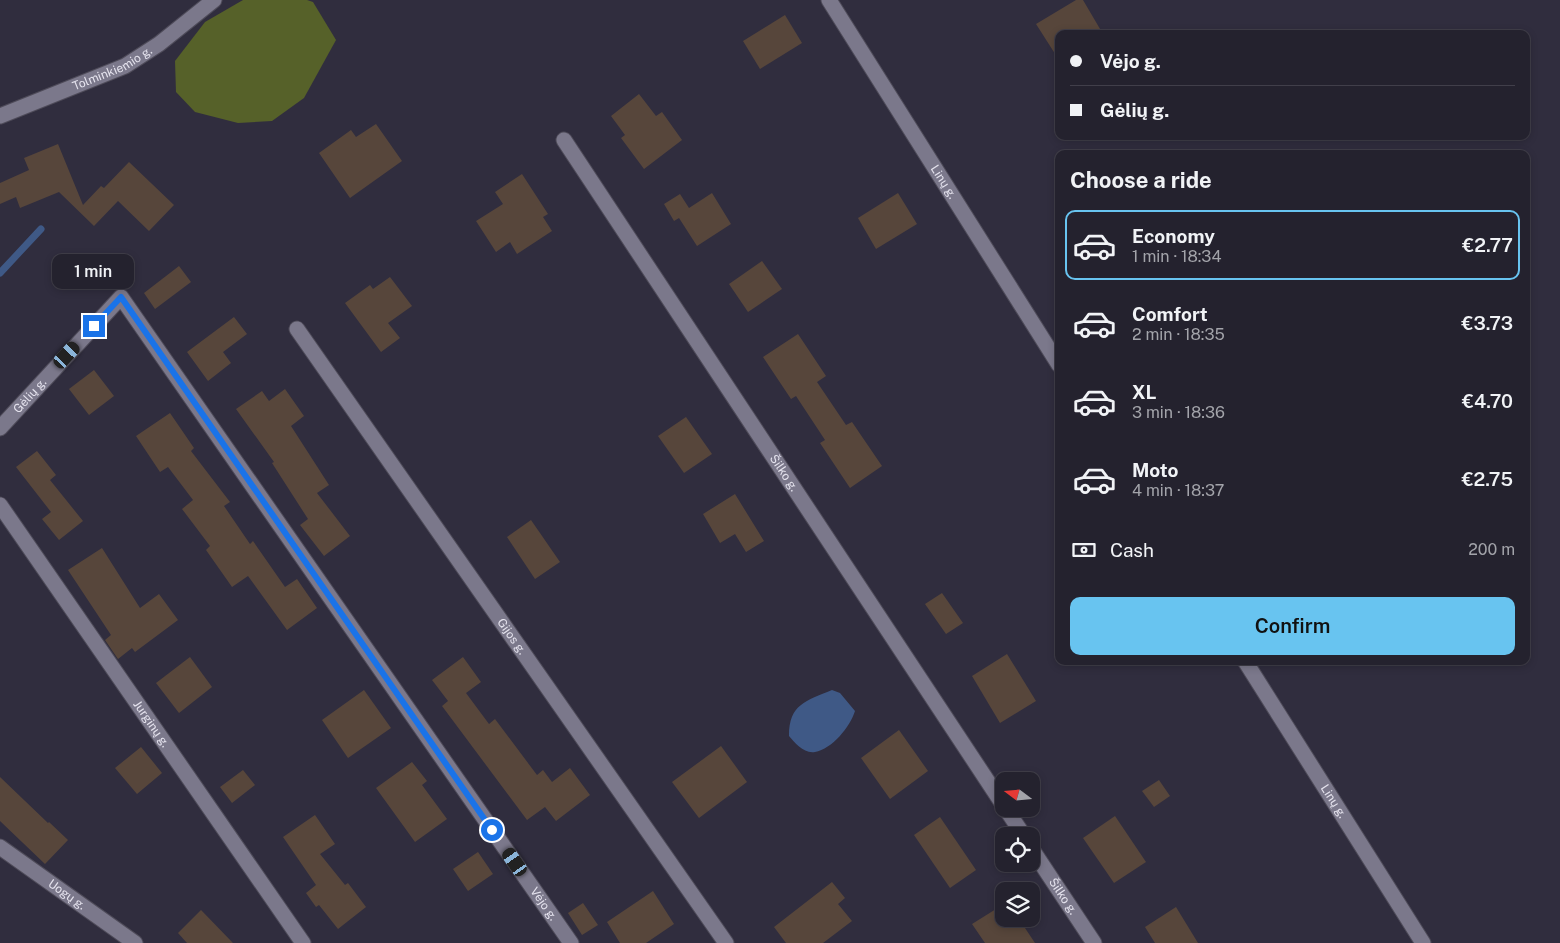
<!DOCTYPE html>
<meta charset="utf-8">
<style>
:root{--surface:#24222e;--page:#302f3a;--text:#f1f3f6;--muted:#a3a4aa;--line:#413f4a;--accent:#68c4f0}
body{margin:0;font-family:"Public Sans",sans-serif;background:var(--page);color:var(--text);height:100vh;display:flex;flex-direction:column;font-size:19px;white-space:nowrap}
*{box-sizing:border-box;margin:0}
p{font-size:16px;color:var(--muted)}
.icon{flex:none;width:28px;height:28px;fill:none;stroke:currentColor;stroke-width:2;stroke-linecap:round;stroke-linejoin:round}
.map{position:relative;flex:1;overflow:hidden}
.details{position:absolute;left:1055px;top:150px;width:475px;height:515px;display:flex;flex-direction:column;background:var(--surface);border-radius:10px;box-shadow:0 2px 8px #0003,0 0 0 1px var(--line)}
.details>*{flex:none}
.guide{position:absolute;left:1055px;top:30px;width:475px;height:110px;border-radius:10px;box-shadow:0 2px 8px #0003,0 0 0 1px var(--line);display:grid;align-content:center;height:110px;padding:0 15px;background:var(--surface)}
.needle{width:32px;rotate:286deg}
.fabs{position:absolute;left:995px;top:772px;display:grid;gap:10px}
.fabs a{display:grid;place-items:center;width:45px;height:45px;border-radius:10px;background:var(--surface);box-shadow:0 2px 8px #0003,0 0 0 1px var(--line);font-size:25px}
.end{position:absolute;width:22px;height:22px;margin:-11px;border:6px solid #1a73e8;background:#fff;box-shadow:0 0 0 2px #fff}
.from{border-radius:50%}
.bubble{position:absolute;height:35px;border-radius:10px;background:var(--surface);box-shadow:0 2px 8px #0003,0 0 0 1px var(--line);font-size:16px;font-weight:600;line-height:35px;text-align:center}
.car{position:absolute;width:15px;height:30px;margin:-15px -8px;border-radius:6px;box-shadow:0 0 4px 1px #0007;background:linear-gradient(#222 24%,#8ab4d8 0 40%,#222 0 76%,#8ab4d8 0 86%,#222 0)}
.guide b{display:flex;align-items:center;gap:18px;height:48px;font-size:19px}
.guide b+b{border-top:1px solid var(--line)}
.guide i{width:12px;height:12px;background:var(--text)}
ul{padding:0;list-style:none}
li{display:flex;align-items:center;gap:15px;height:70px;margin:0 10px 8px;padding:0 5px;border:2px solid transparent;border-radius:10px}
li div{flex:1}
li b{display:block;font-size:19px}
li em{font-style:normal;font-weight:600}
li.on{border-color:var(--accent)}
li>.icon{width:45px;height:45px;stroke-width:1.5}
h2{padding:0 15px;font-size:22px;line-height:60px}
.pay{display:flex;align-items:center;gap:12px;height:55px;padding:0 15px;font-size:19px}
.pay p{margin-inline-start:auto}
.action{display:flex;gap:10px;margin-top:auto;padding:10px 15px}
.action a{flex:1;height:58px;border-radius:10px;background:var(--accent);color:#111;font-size:20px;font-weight:600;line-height:58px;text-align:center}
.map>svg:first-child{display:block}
.forest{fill:#566129}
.water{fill:#3f5986}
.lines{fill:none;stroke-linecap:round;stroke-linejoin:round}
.stream{stroke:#3f5986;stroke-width:7}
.building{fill:#57463b}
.street-casing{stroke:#4e4b59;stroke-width:17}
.street{stroke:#7b788b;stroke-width:15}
.route{stroke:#1a73e8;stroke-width:6}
.labels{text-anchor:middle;stroke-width:4;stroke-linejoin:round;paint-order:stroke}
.street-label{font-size:12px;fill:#e5e3ee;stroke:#302d3e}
</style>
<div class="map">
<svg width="1560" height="943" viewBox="0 0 1560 943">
<rect width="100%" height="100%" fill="#302d3e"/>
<path class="forest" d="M 243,0 L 307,0 L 313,2 L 336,40 L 304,98 L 272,121 L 238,123 L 195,112 L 176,92 L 175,61 L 205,22 Z"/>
<path class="water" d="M 832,690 L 840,693 L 855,711 C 850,727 832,749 815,752 C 804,754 795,743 789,736 C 789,704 806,701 832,690 Z"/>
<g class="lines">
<path class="stream" d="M 0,273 L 41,229"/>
</g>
<g class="building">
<path d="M 1076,0 L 1083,0 L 1103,34 L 1059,34 L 1059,60 L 1036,24 Z"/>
<path d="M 785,15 L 802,43 L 760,69 L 743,41 Z"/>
<path d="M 639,94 L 656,116 L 662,112 L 682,140 L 644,169 L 621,138 L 625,135 L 611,116 Z"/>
<path d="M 376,124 L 402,161 L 350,198 L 319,153 L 351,130 L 356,137 Z"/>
<path d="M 58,144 L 83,205 L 101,186 L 104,188 L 129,162 L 174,205 L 149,231 L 118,201 L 94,226 L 59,192 L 20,208 L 16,197 L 0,204 L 0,183 L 29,170 L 24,158 Z"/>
<path d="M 522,174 L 548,214 L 543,217 L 552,231 L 517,254 L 510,242 L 496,252 L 476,221 L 503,204 L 495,192 Z"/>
<path d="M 712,193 L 731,224 L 697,246 L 679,218 L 674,221 L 664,204 L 680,194 L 689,208 Z"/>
<path d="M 898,193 L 917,224 L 876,249 L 858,218 Z"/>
<path d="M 762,261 L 782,289 L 748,312 L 729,284 Z"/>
<path d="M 179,266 L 191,282 L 155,309 L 144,293 Z"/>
<path d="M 390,277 L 412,306 L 388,323 L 400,338 L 381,352 L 345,303 L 370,285 L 373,289 Z"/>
<path d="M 234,317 L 247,334 L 223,352 L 231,363 L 208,381 L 187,352 Z"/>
<path d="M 798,334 L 826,376 L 817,382 L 846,425 L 852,422 L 882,466 L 850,488 L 820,443 L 825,440 L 796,396 L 791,399 L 763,357 Z"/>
<path d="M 94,370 L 114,396 L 89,415 L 69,389 Z"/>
<path d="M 285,389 L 304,416 L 291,426 L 329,485 L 317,493 L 350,536 L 324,556 L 300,525 L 308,519 L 272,463 L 274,462 L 236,409 L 262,391 L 269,401 Z"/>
<path d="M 170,413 L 194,448 L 191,451 L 230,502 L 224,506 L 250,544 L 253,541 L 285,587 L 297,579 L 317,608 L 287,630 L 248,576 L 232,587 L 206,550 L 210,546 L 182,509 L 193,500 L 168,467 L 160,472 L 136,436 Z"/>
<path d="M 686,417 L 712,454 L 684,473 L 658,436 Z"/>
<path d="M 37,451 L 56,475 L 50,480 L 83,521 L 59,540 L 42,519 L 51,512 L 16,467 Z"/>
<path d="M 735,494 L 764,541 L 746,552 L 735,534 L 720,543 L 703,514 Z"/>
<path d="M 531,520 L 560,562 L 535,579 L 507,537 Z"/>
<path d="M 102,548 L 140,608 L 159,594 L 178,620 L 135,652 L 132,648 L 118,659 L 105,640 L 111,635 L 68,570 Z"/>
<path d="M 942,593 L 963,623 L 946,634 L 925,604 Z"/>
<path d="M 1007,654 L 1036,701 L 1000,723 L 972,676 Z"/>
<path d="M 190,657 L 212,687 L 179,713 L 156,683 Z"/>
<path d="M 463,657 L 481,682 L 466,693 L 489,724 L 495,719 L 537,775 L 543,770 L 552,782 L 570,768 L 590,795 L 556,821 L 545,807 L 527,820 L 442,706 L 448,701 L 432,680 Z"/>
<path d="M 364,690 L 391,728 L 348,758 L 322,720 Z"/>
<path d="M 899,730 L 928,771 L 890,799 L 861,758 Z"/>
<path d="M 721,746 L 747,782 L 699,818 L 672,782 Z"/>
<path d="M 141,747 L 162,773 L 137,794 L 115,768 Z"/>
<path d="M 412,762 L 427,781 L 422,785 L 447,819 L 415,842 L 376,788 Z"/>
<path d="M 243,770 L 255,785 L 232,803 L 220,787 Z"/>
<path d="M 0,777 L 48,823 L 49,822 L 68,840 L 45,864 L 0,821 Z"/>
<path d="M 1159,780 L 1170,796 L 1154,807 L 1142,791 Z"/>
<path d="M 315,815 L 335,844 L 320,854 L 345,885 L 348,883 L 366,907 L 338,929 L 319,905 L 316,907 L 306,893 L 316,885 L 283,837 Z"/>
<path d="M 1115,816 L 1146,862 L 1114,883 L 1083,838 Z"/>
<path d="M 940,817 L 976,870 L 950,888 L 914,835 Z"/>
<path d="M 478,852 L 493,874 L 468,891 L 453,869 Z"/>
<path d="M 832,882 L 845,898 L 838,904 L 852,921 L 823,943 L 786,943 L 774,927 Z"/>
<path d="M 653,891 L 674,924 L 646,943 L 620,943 L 607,922 Z"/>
<path d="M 583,903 L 598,925 L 582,935 L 568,913 Z"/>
<path d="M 1004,904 L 1004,919 L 1019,919 L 1035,943 L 985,943 L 972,924 Z"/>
<path d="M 1176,907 L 1198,943 L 1155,943 L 1145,927 Z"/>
<path d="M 201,910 L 233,943 L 187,943 L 178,933 Z"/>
</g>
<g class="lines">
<defs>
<g id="street">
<path id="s1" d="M 829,0 L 1059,365"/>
<path id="s2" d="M 0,116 L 125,66 L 159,44 L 214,0"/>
<path id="s3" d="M 564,140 L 1004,806"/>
<path id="s4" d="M 297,329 L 726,943"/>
<path id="s5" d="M 0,428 L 121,297 L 571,943"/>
<path id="s6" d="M 0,505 L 303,943"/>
<path id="s7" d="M 1245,661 L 1423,943"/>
<path d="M 1006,809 L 1024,836"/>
<path id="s8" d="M 0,847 L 135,943"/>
<path id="s9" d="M 1031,848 L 1094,943"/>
</g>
</defs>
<use href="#street" class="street-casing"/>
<use href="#street" class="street"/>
</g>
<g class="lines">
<path class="route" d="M 94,326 L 121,297 L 492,830"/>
</g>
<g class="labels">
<g class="street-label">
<text dy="4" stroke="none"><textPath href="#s2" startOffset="122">Tolminkiemio g.</textPath></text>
<text dy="4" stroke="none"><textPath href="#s1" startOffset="215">Linų g.</textPath></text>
<text dy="4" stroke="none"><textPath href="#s5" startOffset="44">Gėlių g.</textPath></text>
<text dy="4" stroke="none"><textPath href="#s3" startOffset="399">Šilko g.</textPath></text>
<text dy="4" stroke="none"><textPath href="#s4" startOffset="375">Gijos g.</textPath></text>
<text dy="4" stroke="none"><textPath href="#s6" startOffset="266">Jurginų g.</textPath></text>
<text dy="4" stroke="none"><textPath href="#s7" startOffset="166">Linų g.</textPath></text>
<text dy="4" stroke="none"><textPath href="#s8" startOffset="82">Uogų g.</textPath></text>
<text dy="4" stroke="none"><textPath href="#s9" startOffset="58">Šilko g.</textPath></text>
<text dy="4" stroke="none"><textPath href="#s5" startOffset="918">Vėjo g.</textPath></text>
</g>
</g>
</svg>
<div class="fabs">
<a><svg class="needle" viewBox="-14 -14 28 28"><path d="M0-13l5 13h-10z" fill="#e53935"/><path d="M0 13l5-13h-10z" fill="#a3a4aa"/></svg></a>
<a><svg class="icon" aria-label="locate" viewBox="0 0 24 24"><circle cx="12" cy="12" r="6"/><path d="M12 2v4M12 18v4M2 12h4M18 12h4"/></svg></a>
<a><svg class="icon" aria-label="layers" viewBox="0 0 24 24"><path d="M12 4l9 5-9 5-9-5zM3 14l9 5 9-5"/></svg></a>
</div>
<i class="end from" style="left:492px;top:830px"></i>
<i class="end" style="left:94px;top:326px"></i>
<div class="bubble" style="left:52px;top:254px;width:82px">1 min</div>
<i class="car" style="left:67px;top:355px;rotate:43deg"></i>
<i class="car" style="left:515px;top:862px;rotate:325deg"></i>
<div class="guide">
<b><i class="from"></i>Vėjo g.</b>
<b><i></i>Gėlių g.</b>
</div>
<section class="details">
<h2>Choose a ride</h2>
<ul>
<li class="on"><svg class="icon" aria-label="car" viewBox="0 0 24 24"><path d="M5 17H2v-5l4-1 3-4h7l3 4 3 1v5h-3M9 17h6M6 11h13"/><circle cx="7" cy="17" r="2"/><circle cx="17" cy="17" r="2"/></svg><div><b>Economy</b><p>1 min · 18:34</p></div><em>€2.77</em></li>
<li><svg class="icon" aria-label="car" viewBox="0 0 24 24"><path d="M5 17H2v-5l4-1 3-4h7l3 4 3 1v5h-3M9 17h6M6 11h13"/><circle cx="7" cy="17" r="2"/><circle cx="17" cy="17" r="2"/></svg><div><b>Comfort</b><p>2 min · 18:35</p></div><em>€3.73</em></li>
<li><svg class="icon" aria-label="car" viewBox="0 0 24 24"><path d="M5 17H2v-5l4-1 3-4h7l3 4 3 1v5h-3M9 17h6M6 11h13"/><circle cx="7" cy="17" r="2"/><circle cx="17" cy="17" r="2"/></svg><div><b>XL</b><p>3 min · 18:36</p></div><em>€4.70</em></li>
<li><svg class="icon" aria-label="car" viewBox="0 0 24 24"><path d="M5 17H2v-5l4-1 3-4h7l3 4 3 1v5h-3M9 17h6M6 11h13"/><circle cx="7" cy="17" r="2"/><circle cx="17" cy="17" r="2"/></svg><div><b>Moto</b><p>4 min · 18:37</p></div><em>€2.75</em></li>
</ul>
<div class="pay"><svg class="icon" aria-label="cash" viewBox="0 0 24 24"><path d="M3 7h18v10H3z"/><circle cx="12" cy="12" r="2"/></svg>Cash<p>200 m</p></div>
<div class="action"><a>Confirm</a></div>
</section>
</div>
